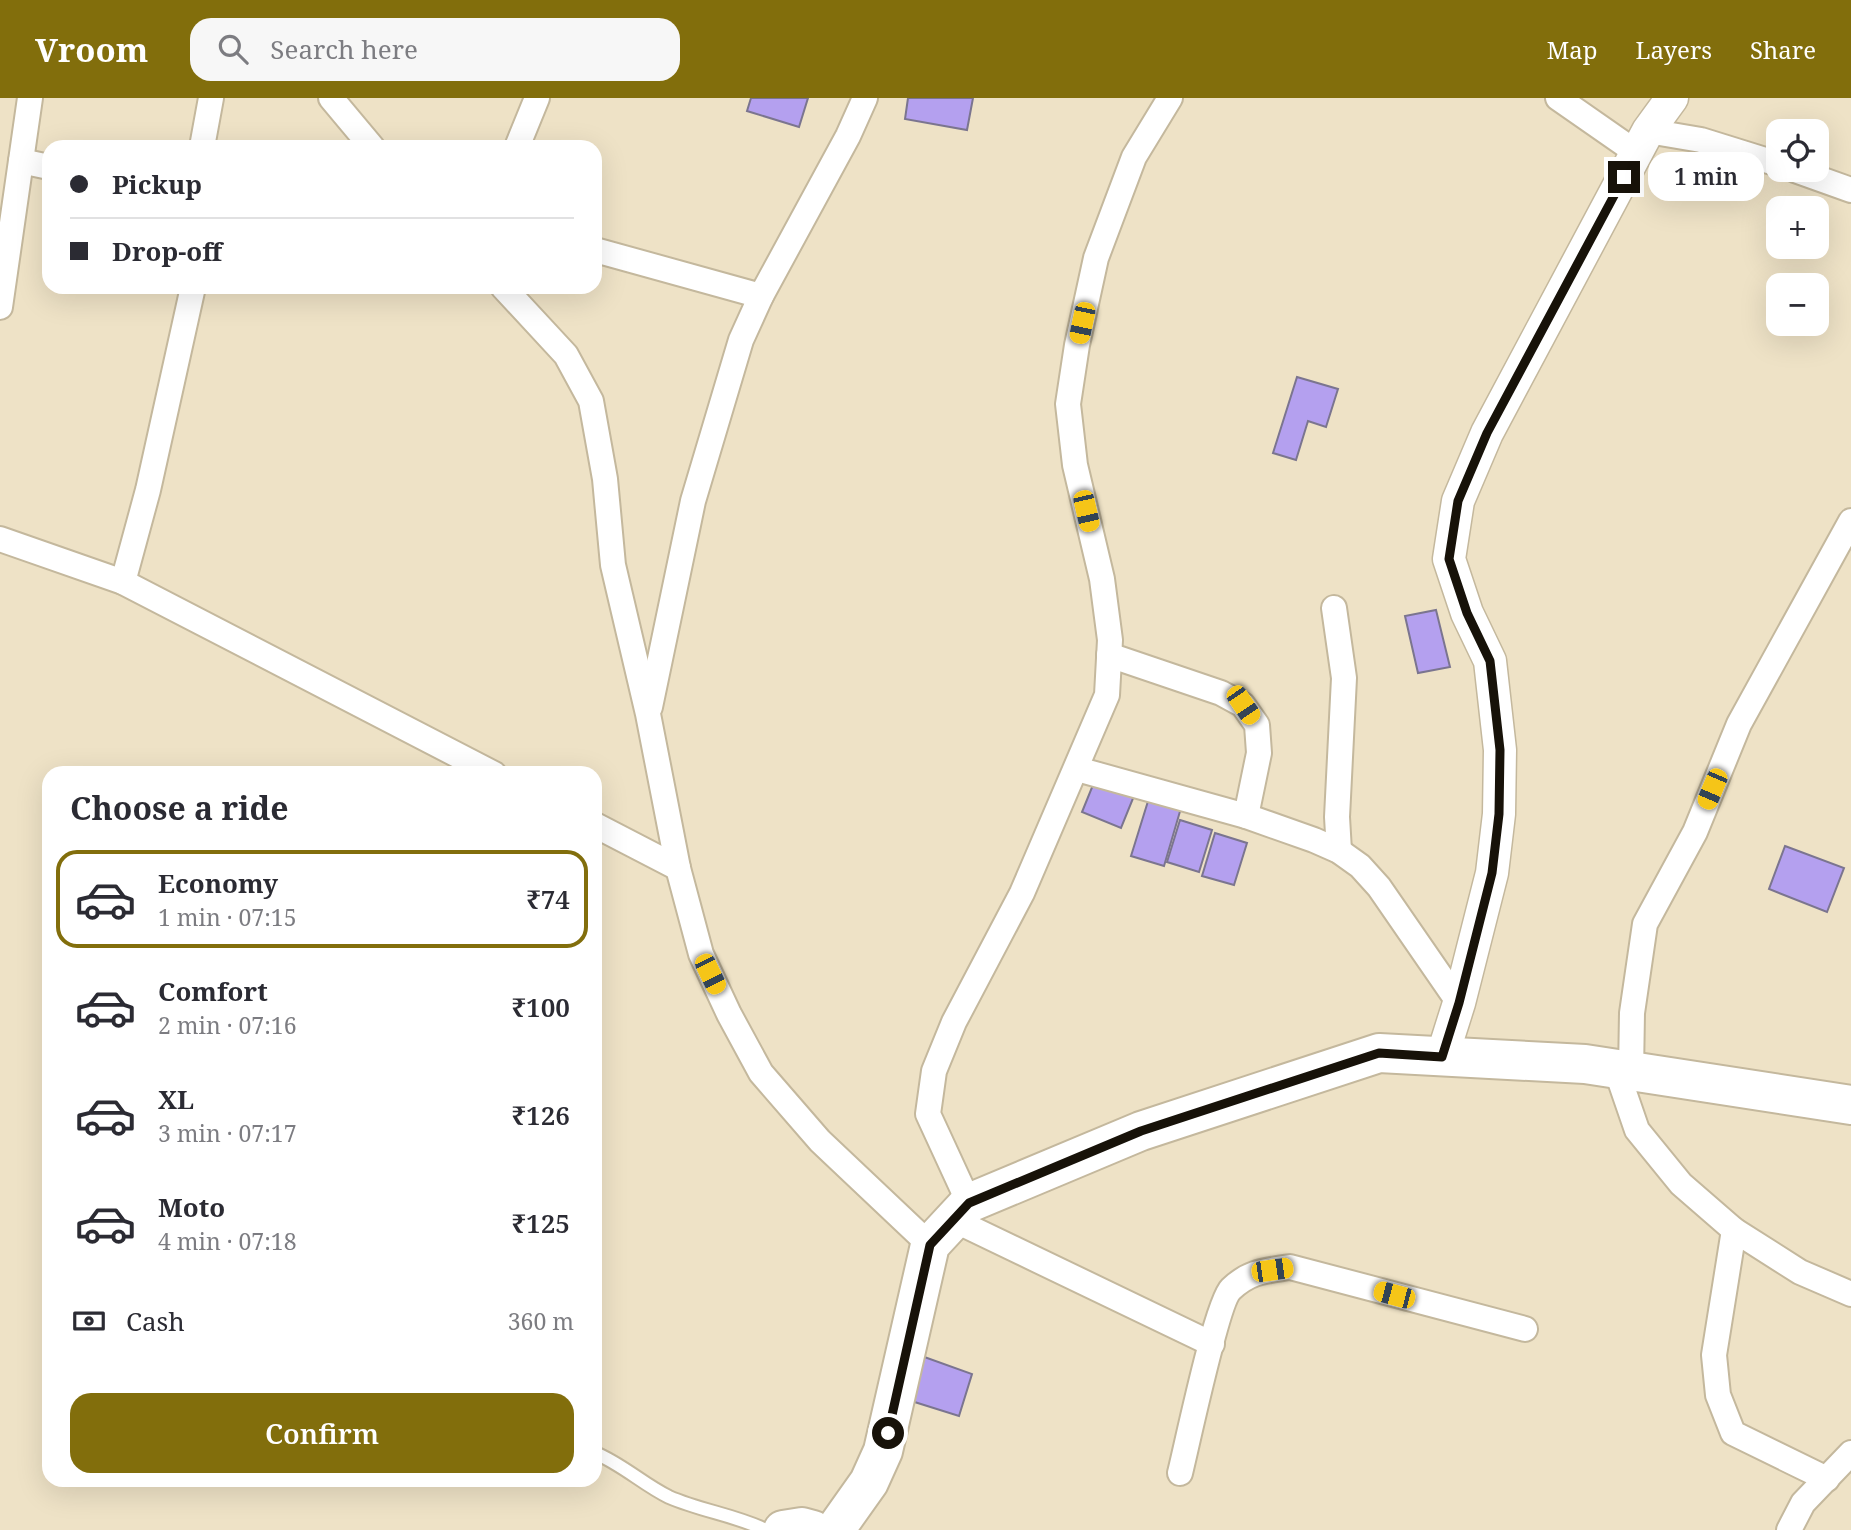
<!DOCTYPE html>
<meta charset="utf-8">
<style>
:root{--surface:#fff;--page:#f7f7f7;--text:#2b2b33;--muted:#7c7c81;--line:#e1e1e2;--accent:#826e0c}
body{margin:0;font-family:"Noto Serif",serif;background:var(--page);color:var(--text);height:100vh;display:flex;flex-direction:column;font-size:26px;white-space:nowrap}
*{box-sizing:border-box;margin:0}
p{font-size:23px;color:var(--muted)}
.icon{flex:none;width:38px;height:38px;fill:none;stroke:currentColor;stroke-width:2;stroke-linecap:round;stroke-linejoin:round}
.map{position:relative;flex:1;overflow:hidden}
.details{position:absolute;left:42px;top:668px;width:560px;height:721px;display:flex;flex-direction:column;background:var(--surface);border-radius:21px;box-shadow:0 7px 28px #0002}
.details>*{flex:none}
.banner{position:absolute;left:42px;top:42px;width:560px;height:154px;border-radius:21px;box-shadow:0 7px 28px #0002;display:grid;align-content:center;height:154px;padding:0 28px;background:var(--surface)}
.controls{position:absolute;left:1766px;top:21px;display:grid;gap:14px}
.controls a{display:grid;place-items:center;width:63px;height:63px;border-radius:14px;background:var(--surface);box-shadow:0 7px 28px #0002;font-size:35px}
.end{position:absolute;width:32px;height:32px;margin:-16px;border:9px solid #171209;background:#fff;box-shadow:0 0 0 4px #fff}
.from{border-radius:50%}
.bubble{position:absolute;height:49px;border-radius:21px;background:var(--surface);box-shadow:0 7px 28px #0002;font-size:23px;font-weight:600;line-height:49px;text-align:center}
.car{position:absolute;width:21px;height:42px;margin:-21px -10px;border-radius:9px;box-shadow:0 0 5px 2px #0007;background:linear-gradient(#f5c518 24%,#345 0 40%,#f5c518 0 76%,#345 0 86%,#f5c518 0)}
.banner b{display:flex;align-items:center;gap:24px;height:66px;font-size:26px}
.banner b+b{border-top:2px solid var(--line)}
.banner i{width:18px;height:18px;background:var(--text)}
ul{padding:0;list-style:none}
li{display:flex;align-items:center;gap:21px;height:98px;margin:0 14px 10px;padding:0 14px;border:4px solid transparent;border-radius:21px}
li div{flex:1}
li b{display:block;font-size:26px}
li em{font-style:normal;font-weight:600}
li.selected{border-color:var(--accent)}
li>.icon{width:63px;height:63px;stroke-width:1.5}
h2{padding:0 28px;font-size:32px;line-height:84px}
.pay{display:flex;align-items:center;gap:18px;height:77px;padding:0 28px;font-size:26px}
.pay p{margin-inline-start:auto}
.cta{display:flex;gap:14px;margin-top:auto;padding:14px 28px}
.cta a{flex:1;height:80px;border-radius:21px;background:var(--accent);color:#fff;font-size:28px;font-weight:600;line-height:80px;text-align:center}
header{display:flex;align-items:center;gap:42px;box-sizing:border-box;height:98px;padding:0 35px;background:var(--accent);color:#fff}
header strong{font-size:33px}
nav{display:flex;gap:38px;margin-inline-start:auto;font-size:24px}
.search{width:490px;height:63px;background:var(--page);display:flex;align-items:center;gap:18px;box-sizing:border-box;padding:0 24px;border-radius:21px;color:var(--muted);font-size:26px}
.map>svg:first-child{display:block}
.building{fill:#b4a0ef;stroke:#7b758f;stroke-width:2}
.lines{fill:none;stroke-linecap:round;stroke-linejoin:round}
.service-casing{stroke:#c4b89d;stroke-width:16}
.minor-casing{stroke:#c4b89d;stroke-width:28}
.tertiary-casing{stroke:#c4b89d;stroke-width:35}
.primary-casing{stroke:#c4b89d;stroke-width:42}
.service{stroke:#fff;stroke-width:12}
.minor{stroke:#fff;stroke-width:24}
.tertiary{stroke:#fff;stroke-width:32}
.primary{stroke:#fff;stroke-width:38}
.route{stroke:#171209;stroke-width:9}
</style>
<header>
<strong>Vroom</strong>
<div class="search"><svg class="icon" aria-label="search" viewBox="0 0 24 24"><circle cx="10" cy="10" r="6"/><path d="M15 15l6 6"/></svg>Search here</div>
<nav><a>Map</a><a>Layers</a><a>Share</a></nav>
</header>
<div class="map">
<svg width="1851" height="1432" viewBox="0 0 1851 1432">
<rect width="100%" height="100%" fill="#eee2c6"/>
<g class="building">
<path d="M 751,0 L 808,0 L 799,29 L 747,13 Z"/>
<path d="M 908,0 L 973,0 L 967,32 L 905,21 Z"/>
<path d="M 1297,279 L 1338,291 L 1326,329 L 1308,323 L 1296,362 L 1273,355 Z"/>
<path d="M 1436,512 L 1450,569 L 1418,575 L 1405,518 Z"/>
<path d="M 1097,677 L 1136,693 L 1121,730 L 1082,714 Z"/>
<path d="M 1149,700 L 1181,710 L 1164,768 L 1131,758 Z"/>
<path d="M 1180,722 L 1212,732 L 1199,774 L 1167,764 Z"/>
<path d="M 1215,735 L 1247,745 L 1234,787 L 1202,778 Z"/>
<path d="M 1785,748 L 1844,770 L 1827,814 L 1769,791 Z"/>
<path d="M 916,1256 L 972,1276 L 959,1318 L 905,1301 Z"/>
</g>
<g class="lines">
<defs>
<path id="service" d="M 595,1355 C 622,1366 644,1387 669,1399 C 701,1413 735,1417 766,1432"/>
<g id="minor">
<path d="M 331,0 L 372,49"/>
<path d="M 1558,0 L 1637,55"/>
<path d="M 1648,33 L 1701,42 L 1778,66"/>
<path d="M 202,49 L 211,0"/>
<path d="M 517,49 L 537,0"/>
<path d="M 21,63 L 49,69"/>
<path d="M 1795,72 L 1851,92"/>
<path d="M 595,152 L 761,198"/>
<path d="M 503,189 L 566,257 L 591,303 L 605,381 L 613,467 L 648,616 L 678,770 L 701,856 L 729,916 L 761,975 L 820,1043 L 930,1147"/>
<path d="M 0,209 L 30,0"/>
<path d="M 0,441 L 123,484 L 494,676"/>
<path d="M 123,484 L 148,392 L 193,189"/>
<path d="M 1334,510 L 1344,580 L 1337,719 L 1339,753"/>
<path d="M 1109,557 L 1221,595 L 1243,607 L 1257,627 L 1259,655 L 1246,718"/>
<path d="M 650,609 L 693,403 L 741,242 L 761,198 L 848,38 L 865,0"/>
<path d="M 1077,671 L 1246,718 L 1314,742 L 1339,753 L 1360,768 L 1379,789 L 1459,905"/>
<path d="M 595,727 L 678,770"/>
<path d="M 1616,971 L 1637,1032 L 1681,1086 L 1734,1132 L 1800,1174 L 1851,1196"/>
<path d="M 1631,974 L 1632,915 L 1645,826 L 1695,734 L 1739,626 L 1851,423"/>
<path d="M 969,1105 L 928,1016 L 934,973 L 954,924 L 1022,795 L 1107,597 L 1110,542 L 1102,481 L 1075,367 L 1068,306 L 1077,247 L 1096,160 L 1134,59 L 1170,0"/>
<path d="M 954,1122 L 1212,1246"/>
<path d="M 1734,1132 L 1714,1257 L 1718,1297 L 1733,1335 L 1827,1381"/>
<path d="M 1180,1375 C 1187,1347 1217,1204 1231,1191 C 1250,1173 1265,1173 1290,1169 L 1525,1231"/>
<path d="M 1789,1432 L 1803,1405 L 1851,1355"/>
</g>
<path id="tertiary" d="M 1442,959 L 1459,905 L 1492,775 L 1499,716 L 1500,652 L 1490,563 L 1467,515 L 1449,461 L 1458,403 L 1487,335 L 1648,33 L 1672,0"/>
<g id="primary">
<path d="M 783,1432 L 802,1429 L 813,1432"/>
<path d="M 835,1432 L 869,1384 L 883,1353 L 930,1147 L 969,1105 L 1141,1033 L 1379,955 L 1585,966 L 1851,1007"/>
</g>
</defs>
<use href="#service" class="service-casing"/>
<use href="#minor" class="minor-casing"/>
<use href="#tertiary" class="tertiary-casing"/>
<use href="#primary" class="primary-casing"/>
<use href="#service" class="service"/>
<use href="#minor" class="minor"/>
<use href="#tertiary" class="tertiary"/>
<use href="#primary" class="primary"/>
</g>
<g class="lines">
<path class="route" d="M 888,1335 L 930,1147 L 969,1105 L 1141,1033 L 1379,955 L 1442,959 L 1459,905 L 1492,775 L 1499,716 L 1500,652 L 1490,563 L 1467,515 L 1449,461 L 1458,403 L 1487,335 L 1624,79"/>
</g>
</svg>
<div class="controls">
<a><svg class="icon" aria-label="locate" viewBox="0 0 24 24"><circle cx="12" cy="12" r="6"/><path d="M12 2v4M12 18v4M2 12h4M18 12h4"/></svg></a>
<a>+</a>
<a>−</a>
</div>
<i class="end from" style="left:888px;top:1335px"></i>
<i class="end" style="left:1624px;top:79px"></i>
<div class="bubble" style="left:1648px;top:54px;width:116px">1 min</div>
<i class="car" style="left:1082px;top:225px;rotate:192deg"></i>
<i class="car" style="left:1086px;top:413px;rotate:167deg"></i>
<i class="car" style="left:1243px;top:607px;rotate:146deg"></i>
<i class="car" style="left:1712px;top:691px;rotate:203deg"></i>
<i class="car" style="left:710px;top:876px;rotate:154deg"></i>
<i class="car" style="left:1272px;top:1172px;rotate:82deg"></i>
<i class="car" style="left:1394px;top:1197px;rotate:285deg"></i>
<div class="banner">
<b><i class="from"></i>Pickup</b>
<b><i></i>Drop-off</b>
</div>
<section class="details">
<h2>Choose a ride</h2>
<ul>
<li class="selected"><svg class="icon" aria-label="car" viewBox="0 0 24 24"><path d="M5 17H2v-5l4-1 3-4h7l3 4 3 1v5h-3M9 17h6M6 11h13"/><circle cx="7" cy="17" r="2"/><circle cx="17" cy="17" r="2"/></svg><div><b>Economy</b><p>1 min · 07:15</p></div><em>₹74</em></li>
<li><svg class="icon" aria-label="car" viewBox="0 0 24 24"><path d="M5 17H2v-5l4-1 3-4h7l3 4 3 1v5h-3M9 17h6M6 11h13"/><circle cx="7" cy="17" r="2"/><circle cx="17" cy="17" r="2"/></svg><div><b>Comfort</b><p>2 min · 07:16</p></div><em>₹100</em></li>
<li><svg class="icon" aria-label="car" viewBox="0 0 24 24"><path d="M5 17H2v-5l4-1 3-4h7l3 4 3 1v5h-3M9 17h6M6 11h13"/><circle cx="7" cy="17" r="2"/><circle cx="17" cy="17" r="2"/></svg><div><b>XL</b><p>3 min · 07:17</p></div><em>₹126</em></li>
<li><svg class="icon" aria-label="car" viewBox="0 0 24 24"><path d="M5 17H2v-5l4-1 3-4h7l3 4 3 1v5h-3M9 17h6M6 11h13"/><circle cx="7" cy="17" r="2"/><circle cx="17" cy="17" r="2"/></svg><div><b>Moto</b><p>4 min · 07:18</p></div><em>₹125</em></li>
</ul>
<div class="pay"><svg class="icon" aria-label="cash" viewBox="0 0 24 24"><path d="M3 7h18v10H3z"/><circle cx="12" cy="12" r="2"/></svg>Cash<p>360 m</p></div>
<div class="cta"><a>Confirm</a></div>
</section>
</div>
